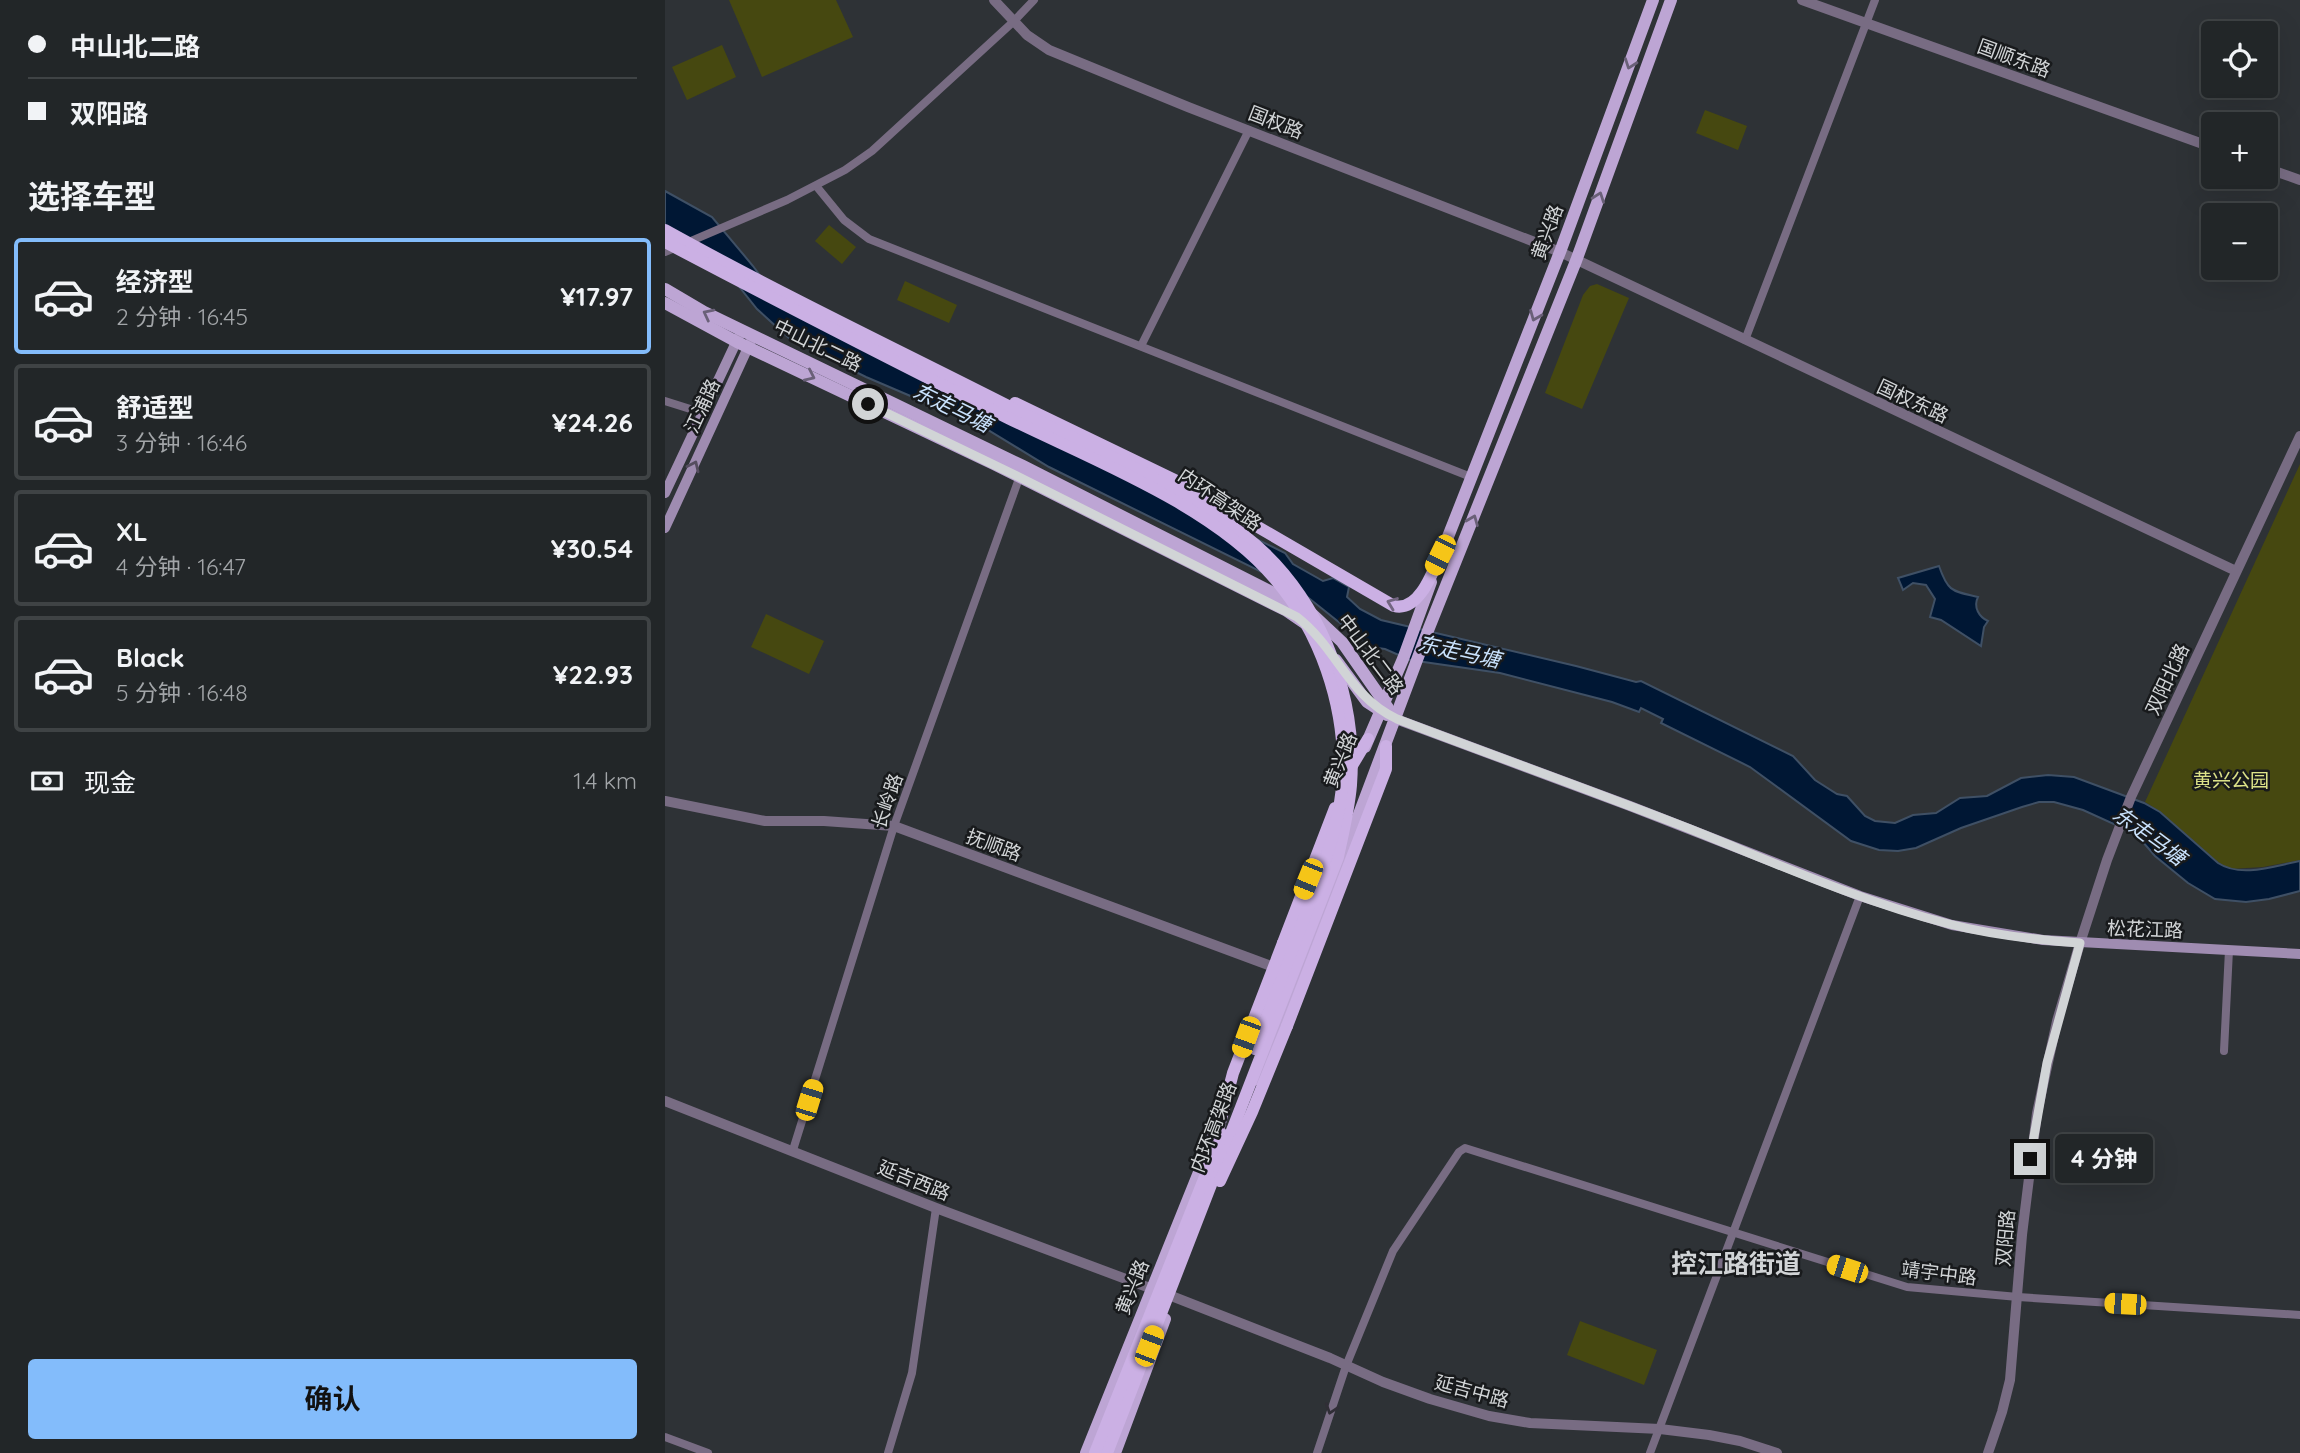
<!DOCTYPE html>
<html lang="zh">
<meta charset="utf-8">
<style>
:root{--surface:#222628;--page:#2e3234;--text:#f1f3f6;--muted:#a2a5a8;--line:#3f4345;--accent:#83bcfb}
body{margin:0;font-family:Quicksand,"Noto Sans SC",sans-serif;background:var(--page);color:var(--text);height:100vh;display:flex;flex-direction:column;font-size:26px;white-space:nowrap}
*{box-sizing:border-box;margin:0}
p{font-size:23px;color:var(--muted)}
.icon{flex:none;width:38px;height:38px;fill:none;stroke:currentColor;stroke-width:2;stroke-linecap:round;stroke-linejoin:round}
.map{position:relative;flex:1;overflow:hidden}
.panel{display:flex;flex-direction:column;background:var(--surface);width:665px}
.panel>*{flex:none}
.top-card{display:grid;align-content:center;height:154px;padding:0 28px;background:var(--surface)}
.fabs{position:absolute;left:1536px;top:21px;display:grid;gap:14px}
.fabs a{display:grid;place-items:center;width:77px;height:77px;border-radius:7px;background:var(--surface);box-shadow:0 7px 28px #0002,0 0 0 2px var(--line);font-size:35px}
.end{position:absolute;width:32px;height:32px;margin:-16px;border:9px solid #d1d4d6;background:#111;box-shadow:0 0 0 4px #111}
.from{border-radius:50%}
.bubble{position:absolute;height:49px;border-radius:7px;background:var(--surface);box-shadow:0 7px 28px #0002,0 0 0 2px var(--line);font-size:23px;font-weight:700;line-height:49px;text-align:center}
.car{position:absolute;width:21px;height:42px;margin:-21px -10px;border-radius:9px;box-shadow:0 0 5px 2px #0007;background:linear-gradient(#f5c518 24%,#345 0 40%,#f5c518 0 76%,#345 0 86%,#f5c518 0)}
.top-card b{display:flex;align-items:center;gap:24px;height:66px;font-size:26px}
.top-card b+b{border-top:2px solid var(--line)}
.top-card i{width:18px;height:18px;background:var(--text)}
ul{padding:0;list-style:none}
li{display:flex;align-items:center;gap:21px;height:116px;margin:0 14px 10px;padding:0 14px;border:4px solid var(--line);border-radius:7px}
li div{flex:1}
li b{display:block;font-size:26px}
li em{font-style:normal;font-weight:700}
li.active{border-color:var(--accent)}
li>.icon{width:63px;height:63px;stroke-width:1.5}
h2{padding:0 28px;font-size:32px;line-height:84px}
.pay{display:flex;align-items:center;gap:18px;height:77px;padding:0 28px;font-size:26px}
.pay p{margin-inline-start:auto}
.primary-button{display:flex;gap:14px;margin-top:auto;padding:14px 28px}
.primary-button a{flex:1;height:80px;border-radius:7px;background:var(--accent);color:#111;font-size:28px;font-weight:700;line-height:80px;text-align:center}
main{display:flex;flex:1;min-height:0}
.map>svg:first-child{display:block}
.green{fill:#464810}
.water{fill:#001734;stroke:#3f5065;stroke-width:2}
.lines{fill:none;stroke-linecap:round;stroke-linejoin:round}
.minor{stroke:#786c83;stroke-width:8}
.tertiary{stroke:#786c83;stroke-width:10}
.secondary{stroke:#9f8cb1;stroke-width:10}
.primary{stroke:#bda5d4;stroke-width:12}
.trunk{stroke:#cbb0e4;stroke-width:12}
.trunk-bridge{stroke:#cbb0e4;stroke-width:12}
.oneway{stroke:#6a6078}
.oneway2{stroke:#554d5f}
.oneway3{stroke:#726580}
.oneway4{stroke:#302e36}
.route{stroke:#d1d4d6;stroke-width:9}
.labels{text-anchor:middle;stroke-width:5;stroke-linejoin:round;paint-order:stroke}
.street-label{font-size:19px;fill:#d1d4d6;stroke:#181a1c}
.park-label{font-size:19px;fill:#dce288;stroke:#181a1c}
.water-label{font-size:21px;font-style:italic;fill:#cae3fe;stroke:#181a1c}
.district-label{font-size:26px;font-weight:bold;fill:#d1d4d6;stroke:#181a1c}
</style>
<main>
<section class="panel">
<div class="top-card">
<b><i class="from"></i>中山北二路</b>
<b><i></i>双阳路</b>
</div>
<h2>选择车型</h2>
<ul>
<li class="active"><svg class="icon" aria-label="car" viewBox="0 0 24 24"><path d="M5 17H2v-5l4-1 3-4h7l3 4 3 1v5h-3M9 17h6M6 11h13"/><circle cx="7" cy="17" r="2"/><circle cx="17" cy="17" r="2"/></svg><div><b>经济型</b><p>2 分钟 · 16:45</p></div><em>¥17.97</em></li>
<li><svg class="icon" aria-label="car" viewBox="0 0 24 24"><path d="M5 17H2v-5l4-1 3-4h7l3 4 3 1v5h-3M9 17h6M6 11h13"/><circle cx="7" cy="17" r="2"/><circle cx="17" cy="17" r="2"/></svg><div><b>舒适型</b><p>3 分钟 · 16:46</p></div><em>¥24.26</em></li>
<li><svg class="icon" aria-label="car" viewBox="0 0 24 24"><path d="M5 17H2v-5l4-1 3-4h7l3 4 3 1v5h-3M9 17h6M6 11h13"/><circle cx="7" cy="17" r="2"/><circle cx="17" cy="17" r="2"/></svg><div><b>XL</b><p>4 分钟 · 16:47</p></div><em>¥30.54</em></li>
<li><svg class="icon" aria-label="car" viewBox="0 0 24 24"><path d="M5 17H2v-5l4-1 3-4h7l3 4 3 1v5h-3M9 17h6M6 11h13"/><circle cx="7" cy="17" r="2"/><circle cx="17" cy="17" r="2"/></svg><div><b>Black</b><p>5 分钟 · 16:48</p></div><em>¥22.93</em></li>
</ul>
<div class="pay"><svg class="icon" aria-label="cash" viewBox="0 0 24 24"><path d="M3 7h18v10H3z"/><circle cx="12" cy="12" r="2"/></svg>现金<p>1.4 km</p></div>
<div class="primary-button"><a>确认</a></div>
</section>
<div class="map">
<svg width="1635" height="1453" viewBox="0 0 1635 1453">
<rect width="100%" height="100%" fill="#2e3236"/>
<g class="green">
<path d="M 64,0 L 171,0 L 188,37 L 97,77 Z"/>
<path d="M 57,45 L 71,77 L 22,100 L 7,67 Z"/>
<path d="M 1040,110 L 1082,126 L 1073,150 L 1031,133 Z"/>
<path d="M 164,225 L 191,247 L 177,264 L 150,241 Z"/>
<path d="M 240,281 L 292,305 L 284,323 L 232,300 Z"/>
<path d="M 932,284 L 964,298 L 917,409 L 880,393 L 918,295 L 925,286 Z"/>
<path d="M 1635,464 L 1635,860 L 1598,867 L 1565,869 L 1553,862 L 1496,812 L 1480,802 Z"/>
<path d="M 101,614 L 159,641 L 144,674 L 86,647 Z"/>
<path d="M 915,1321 L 992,1350 L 979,1385 L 902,1355 Z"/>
</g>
<g class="water">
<path d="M 0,191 L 47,217 L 88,266 L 118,307 L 620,553 L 628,564 L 658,581 L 668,578 L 684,587 L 682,597 L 695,609 L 716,620 L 911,666 L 971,682 L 976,681 L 1128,756 L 1150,780 L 1172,794 L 1182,796 L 1200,816 L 1210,821 L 1230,823 L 1248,815 L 1271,813 L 1295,798 L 1322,796 L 1356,778 L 1383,775 L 1409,777 L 1479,803 L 1495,812 L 1553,863 C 1576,878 1609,866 1635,861 L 1635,891 L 1604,899 L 1581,902 L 1550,899 L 1523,883 L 1490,856 L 1471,834 L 1418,810 L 1389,802 L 1374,802 L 1357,807 L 1296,828 L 1251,848 L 1233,851 L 1214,850 L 1186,841 L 1085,767 L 996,723 L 998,719 L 976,708 L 974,712 L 947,702 L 835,673 L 745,660 L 720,649 L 705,647 L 635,591 L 384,467 L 318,427 L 201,377 L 126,340 L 92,309 L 60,269 L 0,226 Z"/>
<path d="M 1274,566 C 1283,592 1287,591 1313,597 C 1308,607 1314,617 1323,621 L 1319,627 L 1316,646 L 1276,620 L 1265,617 L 1270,599 L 1261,585 L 1248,583 L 1238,590 L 1233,578 Z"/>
</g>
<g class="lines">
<g class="minor">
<path d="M 152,187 L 179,220 L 204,239 L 806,477"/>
<path d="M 0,252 L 122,200 L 180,170 L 207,151 L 348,22 L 369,0"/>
<path d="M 1080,340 L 1210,0"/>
<path d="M 476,346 L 584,130"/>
<path d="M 0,401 L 38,413"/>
<path d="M 1559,1051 L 1564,950"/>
<path d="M 128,1150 L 229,826 L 356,473"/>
<path d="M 0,1437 L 43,1453"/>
<path d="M 223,1453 L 247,1373 L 271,1208"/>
<path d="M 652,1453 L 681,1366 L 728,1251 L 794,1152 L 800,1148 L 1242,1287 L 1353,1297 L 1635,1315"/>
<path d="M 985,1453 L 1195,896"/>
</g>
<g class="tertiary">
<path d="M 329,0 L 362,35 L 384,50 L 523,107 L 895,252 L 1571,571"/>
<path d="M 1137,0 L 1549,148"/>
<path d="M 1601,168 L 1635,180"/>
<path d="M 0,801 L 100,821 L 159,821 L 229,826 L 614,969"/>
<path d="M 0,1101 L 271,1208 L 509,1297 L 665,1358 L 718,1382 L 765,1399 L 824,1416 L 865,1423 L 995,1429 L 1044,1435 L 1075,1441 L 1112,1453"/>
<path d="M 1323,1453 L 1337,1412 L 1345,1380 L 1357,1235 L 1372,1113 L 1392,1021 L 1415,943 L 1442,860 L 1466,797 L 1635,436"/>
</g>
<g class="secondary">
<path d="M 0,493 L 75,334"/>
<path d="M 0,528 L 86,341"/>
<path d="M 731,719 L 965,806 L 1195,896 L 1287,925 L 1378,940 L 1635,954"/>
</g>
<g class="primary">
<path d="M 0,289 L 39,312 L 358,466 L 628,603"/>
<path d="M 0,303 L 72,342 L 329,464 L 622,611 L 641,624"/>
<path d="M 777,552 L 895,252 L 988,0"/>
<path d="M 644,611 L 677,642 L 723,708"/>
<path d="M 671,660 L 702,702 L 722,715"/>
<path d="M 700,747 L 738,659 L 766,582"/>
<path d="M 594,1080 L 764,628 L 911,261 L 1006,0"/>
<path d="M 421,1453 L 551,1130"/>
<path d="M 450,1453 L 500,1319"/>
</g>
<g class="trunk">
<path d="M 350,403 L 524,487 L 729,606 C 757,613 771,562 781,542"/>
<path d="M 685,769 L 703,739"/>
<path d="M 618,943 L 670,808"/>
<path d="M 622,1026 L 721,769 L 721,746"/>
</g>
<g class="trunk-bridge">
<path d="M 0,230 C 115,294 235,351 353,411 C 428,449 509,482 576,533 C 652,590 693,691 686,785 C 684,809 678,833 673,857 L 442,1453"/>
<path d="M 0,242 C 114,302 228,361 343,418 C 428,460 549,506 610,579 C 655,632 680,704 678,774 C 676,825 656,872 639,919 C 622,962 606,1005 590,1049"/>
<path d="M 550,1142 L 568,1073 L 618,943"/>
<path d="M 555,1181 L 587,1112 L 622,1026"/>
<path d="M 430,1453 L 557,1134"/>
</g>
</g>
<defs><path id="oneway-chevron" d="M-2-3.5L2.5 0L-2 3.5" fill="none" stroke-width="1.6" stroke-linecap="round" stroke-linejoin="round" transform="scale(1.75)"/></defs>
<g class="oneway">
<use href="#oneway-chevron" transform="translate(965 64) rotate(110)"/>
<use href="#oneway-chevron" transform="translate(934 197) rotate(-70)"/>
<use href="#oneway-chevron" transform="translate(43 314) rotate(-153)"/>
<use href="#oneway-chevron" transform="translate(870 316) rotate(112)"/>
<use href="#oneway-chevron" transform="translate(145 376) rotate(25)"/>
<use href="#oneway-chevron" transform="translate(808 520) rotate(-68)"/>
</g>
<use class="oneway2" href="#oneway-chevron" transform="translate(29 466) rotate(-65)"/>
<use class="oneway3" href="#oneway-chevron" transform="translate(727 603) rotate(-159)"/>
<use class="oneway4" href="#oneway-chevron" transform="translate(666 1409) rotate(108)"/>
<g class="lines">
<path class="route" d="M 203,404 L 354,477 L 632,617 C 673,649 683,696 732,719 C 829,756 928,791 1025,829 C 1110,863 1195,901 1284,924 C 1327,935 1371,940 1415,943 L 1382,1063 L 1365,1159"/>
</g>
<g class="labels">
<g class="street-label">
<text transform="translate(1349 58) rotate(20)" y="7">国顺东路</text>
<text transform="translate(611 122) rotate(21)" y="7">国权路</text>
<text transform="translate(882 232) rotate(-70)" y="7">黄兴路</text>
<text transform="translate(153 345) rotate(26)" y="7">中山北二路</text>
<text transform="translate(1248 401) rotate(25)" y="7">国权东路</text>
<text transform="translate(37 406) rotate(-65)" y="7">江浦路</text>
<text transform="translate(555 499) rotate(34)" y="7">内环高架路</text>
<text transform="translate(706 654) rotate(53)" y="7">中山北二路</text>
<text transform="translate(1502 679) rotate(-65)" y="7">双阳北路</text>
<text transform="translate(675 760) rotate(-68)" y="7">黄兴路</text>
<text transform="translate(222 801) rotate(-71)" y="7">长岭路</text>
<text transform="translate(329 845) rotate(20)" y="7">抚顺路</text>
<text transform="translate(1480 929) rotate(2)" y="7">松花江路</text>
<text transform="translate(548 1127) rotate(-69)" y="7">内环高架路</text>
<text transform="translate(249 1180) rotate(22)" y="7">延吉西路</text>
<text transform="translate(1340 1238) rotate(-85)" y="7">双阳路</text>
<text transform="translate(1274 1273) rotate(7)" y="7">靖宇中路</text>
<text transform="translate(467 1287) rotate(-68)" y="7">黄兴路</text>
<text transform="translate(807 1391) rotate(15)" y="7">延吉中路</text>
</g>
<g class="park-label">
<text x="1566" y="787">黄兴公园</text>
</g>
<g class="water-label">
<text transform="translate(287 408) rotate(26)" y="7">东走马塘</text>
<text transform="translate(794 652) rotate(12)" y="7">东走马塘</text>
<text transform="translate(1484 836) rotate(36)" y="7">东走马塘</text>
</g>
<g class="district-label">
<text x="1071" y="1273">控江路街道</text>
</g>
</g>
</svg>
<div class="fabs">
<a><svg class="icon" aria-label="locate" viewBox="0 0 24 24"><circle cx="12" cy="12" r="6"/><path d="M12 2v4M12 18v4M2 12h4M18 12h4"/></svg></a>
<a>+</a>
<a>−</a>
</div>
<i class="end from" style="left:203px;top:404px"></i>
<i class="end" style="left:1365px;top:1159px"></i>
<div class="bubble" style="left:1390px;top:1134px;width:98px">4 分钟</div>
<i class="car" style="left:775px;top:555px;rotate:206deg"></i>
<i class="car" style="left:643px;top:879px;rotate:202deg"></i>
<i class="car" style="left:581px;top:1037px;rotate:200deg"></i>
<i class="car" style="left:144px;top:1100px;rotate:17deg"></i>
<i class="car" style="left:1182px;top:1269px;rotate:288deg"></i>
<i class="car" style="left:1460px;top:1304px;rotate:273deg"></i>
<i class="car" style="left:484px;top:1346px;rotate:21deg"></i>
</div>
</main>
